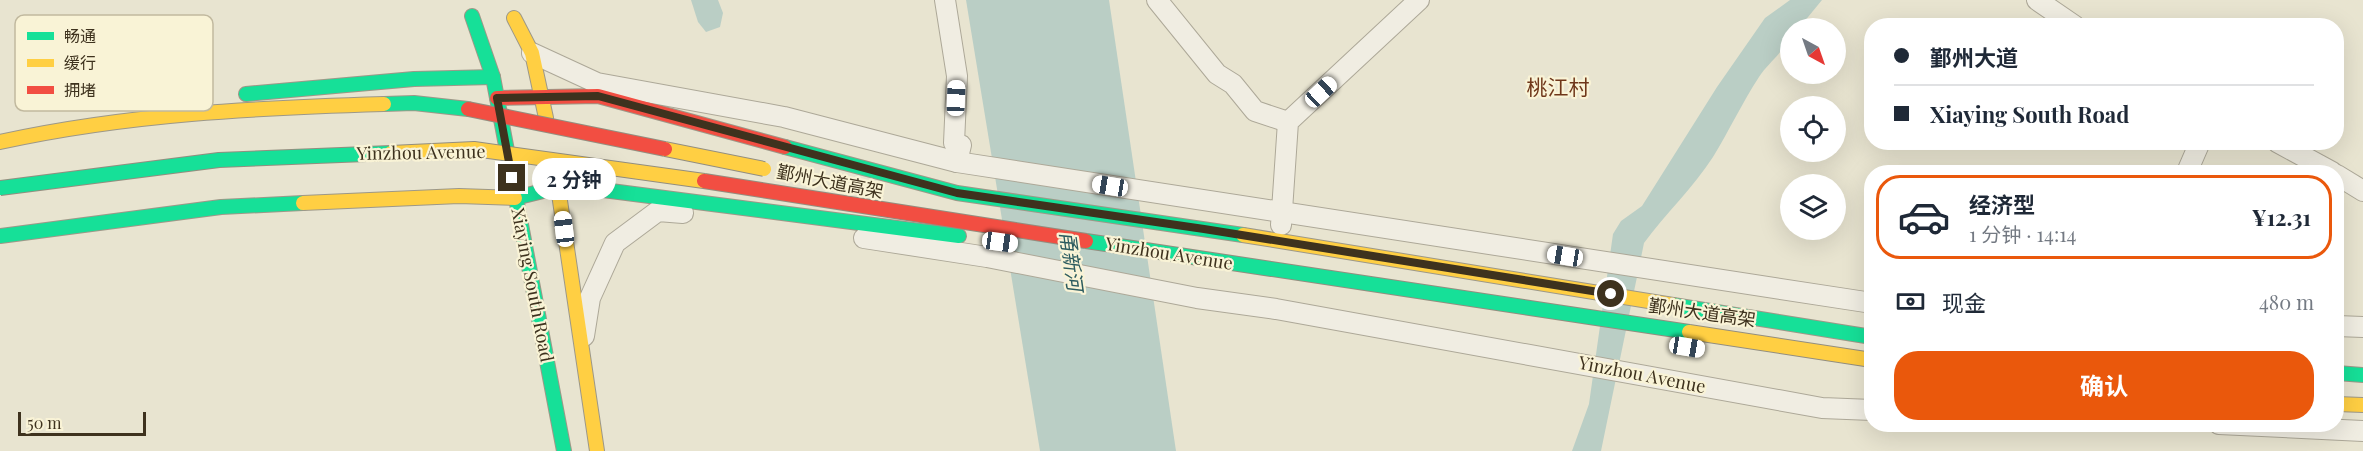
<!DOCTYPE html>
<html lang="zh">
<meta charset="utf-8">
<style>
:root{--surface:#fff;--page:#f2f2f3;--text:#1f2937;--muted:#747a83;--line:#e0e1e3;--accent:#ea580c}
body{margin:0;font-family:"Playfair Display","Noto Sans SC",serif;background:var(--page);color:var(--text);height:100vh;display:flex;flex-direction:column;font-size:22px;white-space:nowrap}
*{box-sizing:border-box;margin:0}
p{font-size:20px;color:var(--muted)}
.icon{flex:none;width:33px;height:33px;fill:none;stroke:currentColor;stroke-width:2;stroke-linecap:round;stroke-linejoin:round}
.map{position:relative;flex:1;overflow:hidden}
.details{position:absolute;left:1864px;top:165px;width:480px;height:267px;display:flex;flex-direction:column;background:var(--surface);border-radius:24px;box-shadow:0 6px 24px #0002}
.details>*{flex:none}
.guide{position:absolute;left:1864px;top:18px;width:480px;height:132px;border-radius:24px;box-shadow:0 6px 24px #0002;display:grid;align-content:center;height:132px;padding:0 30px;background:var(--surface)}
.needle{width:39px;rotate:140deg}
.controls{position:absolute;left:1780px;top:18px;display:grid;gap:12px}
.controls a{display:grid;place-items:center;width:66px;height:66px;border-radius:50%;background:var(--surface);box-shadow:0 6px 24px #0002;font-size:30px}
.scale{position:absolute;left:18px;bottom:15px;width:128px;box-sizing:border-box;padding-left:6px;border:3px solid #3e321e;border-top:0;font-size:16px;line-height:21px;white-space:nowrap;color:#3e321e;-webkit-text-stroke:4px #f9f3d6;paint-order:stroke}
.end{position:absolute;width:27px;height:27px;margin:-14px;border:8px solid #3e321e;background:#fff;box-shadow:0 0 0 3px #fff}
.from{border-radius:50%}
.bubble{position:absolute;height:42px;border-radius:21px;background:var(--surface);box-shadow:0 6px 24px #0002;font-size:20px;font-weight:700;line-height:42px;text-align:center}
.car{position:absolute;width:18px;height:36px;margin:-18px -9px;border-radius:8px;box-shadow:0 0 4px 2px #0007;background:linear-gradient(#fff 24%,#345 0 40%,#fff 0 76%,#345 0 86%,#fff 0)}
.guide b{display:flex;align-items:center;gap:21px;height:57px;font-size:22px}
.guide b+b{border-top:2px solid var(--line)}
.guide i{width:15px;height:15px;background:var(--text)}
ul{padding:10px 0 0;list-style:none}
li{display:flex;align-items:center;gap:18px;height:84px;margin:0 12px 9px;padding:0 18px;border:3px solid transparent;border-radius:24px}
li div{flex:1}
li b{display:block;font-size:22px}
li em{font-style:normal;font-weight:700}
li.current{border-color:var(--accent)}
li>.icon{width:54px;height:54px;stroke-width:1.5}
.pay{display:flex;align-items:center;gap:15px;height:66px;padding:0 30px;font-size:22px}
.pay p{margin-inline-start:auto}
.button{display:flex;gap:12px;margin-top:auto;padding:12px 30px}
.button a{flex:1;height:69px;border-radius:24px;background:var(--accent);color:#fff;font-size:24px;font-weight:700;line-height:69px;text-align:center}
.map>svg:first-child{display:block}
.water{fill:#bacec5}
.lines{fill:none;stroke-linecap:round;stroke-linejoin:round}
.street-casing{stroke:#ada898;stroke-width:22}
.fast-casing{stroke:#9d9888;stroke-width:16}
.slow-casing{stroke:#9d9888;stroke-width:16}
.jam-casing{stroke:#9d9888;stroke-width:16}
.street{stroke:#f0ede2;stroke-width:20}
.fast{stroke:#16e098;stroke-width:14}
.slow{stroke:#ffcf43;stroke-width:14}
.jam{stroke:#f24e42;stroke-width:14}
.fast-bridge-casing{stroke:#938e7f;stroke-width:16;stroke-linecap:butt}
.slow-bridge-casing{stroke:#938e7f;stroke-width:16;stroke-linecap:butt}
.jam-bridge-casing{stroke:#938e7f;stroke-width:16;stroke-linecap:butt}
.fast-bridge{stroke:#16e098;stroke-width:14}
.slow-bridge{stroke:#ffcf43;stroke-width:14}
.jam-bridge{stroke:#f24e42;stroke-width:14}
.route{stroke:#3e321e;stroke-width:8}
.labels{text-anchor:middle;stroke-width:4.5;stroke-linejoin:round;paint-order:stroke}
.street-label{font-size:18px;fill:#3e321e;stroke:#f9f3d6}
.water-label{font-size:20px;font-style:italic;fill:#2c5b5f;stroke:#f9f3d6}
.quarter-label{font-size:21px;fill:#6f371a;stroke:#f9f3d6}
.key{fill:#f9f3d6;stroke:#c1b99f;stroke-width:1.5}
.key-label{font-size:16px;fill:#3e321e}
</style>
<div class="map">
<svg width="2363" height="451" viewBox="0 0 2363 451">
<rect width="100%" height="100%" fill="#e8e4d0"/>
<g class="water">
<path d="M 691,0 L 718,0 L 723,13 L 720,27 L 706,32 L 698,22 Z"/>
<path d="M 966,0 L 1109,0 L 1176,451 L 1040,451 Z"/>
<path d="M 1790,0 L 1822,0 L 1799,28 L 1791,28 C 1791,47 1769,61 1759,77 C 1742,103 1729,131 1713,157 C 1693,188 1666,213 1644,243 L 1601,451 L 1572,451 L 1589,404 L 1613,234 L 1621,221 L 1642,206 L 1717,87 L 1765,18 Z"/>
</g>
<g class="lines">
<defs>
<g id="street">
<path d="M 945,0 L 957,76 L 954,143 L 961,145 L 957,162"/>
<path d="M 1157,0 L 1217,74 L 1233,84 L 1255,111 L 1288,122"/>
<path d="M 2037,0 L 2075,26"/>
<path d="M 532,53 L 597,83 L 784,117 L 957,162 L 1872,303"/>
<path d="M 2277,142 L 2332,172"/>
<path d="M 2187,172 L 2200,142"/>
<path d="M 2337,175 L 2363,191"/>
<path d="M 1281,225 L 1288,122 L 1419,0"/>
<path d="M 864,238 L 987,257 L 1197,298 L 1276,309 L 1822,408 L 1872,410"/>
<path d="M 2337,326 L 2363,327"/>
<path d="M 584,336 L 590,298 L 615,243 L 658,211 L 683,213"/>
<path d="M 2219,424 L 2363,431"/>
</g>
<g id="fast">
<path d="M 472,16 L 493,77 L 564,451"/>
<path d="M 246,94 L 414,79 L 493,77"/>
<path d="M 384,104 L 414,103 L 468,109"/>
<path d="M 785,147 L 957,193 L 1243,235"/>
<path d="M 515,198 L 559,187 L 603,190 L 959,236"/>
<path d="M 0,236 L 221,207 L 303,203"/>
<path d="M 1673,305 L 1872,337"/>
<path d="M 2337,373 L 2363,375"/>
</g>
<g id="slow">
<path d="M 514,18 L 532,53 L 546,118"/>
<path d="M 0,142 C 127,114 255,108 384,104"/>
<path d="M 555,167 L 597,451"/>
<path d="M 303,203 L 459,196 L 515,198"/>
<path d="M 1243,235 L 1673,305"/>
<path d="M 2337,404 L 2363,405"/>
</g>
<path id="jam" d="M 497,98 L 598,96 L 785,147"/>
</defs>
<use href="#street" class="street-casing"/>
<use href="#fast" class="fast-casing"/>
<use href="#slow" class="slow-casing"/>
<use href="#jam" class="jam-casing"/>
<use href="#street" class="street"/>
<use href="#fast" class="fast"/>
<use href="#slow" class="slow"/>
<use href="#jam" class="jam"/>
<defs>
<g id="fast-bridge">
<path d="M 0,188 L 219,160 L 391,153"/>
<path d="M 1086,241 L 1689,332"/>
</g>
<g id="slow-bridge">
<path d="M 665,149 L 764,169"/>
<path d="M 391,153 L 474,149 L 704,181"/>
<path d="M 1689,332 L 1872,360"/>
</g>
<g id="jam-bridge">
<path d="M 468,109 L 665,149"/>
<path d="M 704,181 L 1086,241"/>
</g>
</defs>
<use href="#fast-bridge" class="fast-bridge-casing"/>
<use href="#slow-bridge" class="slow-bridge-casing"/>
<use href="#jam-bridge" class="jam-bridge-casing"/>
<use href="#fast-bridge" class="fast-bridge"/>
<use href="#slow-bridge" class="slow-bridge"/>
<use href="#jam-bridge" class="jam-bridge"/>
</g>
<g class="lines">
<path class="route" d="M 512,178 L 497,98 L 598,96 L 957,193 L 1204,229 L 1611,294"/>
</g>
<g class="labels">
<g class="street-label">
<text transform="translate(421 153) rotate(-1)" y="6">Yinzhou Avenue</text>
<text transform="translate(830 182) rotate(11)" y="6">鄞州大道高架</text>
<text transform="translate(1169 254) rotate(9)" y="6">Yinzhou Avenue</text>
<text transform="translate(532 285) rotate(79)" y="6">Xiaying South Road</text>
<text transform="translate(1702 313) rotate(8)" y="6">鄞州大道高架</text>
<text transform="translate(1642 375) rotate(11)" y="6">Yinzhou Avenue</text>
</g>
<g class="water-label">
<text transform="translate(1071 261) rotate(82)" y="7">甬新河</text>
</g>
<g class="quarter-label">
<text x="1558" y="95">桃江村</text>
</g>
</g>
<rect x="15" y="15" width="198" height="96" rx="9" class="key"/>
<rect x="27" y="32" width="27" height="8" fill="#16e098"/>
<rect x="27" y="59" width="27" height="8" fill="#ffcf43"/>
<rect x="27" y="86" width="27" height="8" fill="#f24e42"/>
<g class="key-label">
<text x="64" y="42">畅通</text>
<text x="64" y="69">缓行</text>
<text x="64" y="96">拥堵</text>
</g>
</svg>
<div class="controls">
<a><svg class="needle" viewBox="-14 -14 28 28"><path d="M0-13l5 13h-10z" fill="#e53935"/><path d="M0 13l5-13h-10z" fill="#747a83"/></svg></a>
<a><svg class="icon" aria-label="locate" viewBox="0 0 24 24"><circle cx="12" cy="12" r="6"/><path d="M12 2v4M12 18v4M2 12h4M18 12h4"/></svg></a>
<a><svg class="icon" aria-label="layers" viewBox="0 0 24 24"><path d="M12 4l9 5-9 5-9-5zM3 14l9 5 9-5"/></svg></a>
</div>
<div class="scale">50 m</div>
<i class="end from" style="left:1611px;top:294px"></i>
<i class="end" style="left:512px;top:178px"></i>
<div class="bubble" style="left:532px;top:158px;width:84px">2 分钟</div>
<i class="car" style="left:1321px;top:92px;rotate:47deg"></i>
<i class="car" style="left:956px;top:98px;rotate:2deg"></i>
<i class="car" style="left:1110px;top:186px;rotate:279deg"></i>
<i class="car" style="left:564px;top:229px;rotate:353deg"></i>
<i class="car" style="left:1000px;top:242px;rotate:98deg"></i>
<i class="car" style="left:1565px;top:256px;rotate:279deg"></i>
<i class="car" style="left:1687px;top:347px;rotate:99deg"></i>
<div class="guide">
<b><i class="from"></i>鄞州大道</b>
<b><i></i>Xiaying South Road</b>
</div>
<section class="details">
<ul>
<li class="current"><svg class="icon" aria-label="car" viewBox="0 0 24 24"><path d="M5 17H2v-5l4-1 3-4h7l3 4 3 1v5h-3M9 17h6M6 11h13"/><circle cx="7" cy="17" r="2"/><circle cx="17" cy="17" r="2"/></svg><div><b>经济型</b><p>1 分钟 · 14:14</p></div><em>¥12.31</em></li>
</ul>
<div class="pay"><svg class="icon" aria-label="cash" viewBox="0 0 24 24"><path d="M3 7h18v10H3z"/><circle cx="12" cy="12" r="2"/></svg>现金<p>480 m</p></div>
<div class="button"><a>确认</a></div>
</section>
</div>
